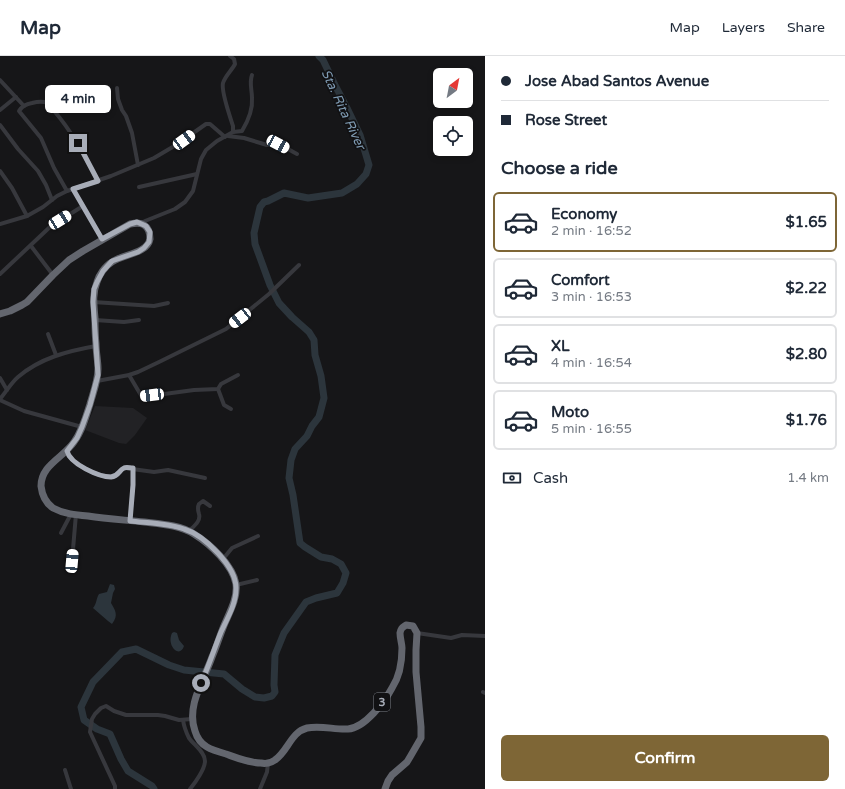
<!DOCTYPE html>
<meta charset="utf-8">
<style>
:root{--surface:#fff;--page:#f2f2f3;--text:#1f2937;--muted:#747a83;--line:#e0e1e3;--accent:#7e6636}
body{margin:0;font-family:"Varela Round",sans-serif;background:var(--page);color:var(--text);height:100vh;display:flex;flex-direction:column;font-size:15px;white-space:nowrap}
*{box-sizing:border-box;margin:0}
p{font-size:13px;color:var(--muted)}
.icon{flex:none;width:22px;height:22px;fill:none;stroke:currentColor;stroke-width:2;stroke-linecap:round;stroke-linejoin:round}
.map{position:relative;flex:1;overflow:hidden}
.details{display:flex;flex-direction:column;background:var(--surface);width:360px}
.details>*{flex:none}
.hud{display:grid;align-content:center;height:88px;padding:0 16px;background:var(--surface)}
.needle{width:26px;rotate:32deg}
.fabs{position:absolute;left:433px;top:12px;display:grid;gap:8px}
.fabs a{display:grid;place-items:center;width:40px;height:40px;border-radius:6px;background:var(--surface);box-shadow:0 2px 6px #0003;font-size:20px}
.end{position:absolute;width:18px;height:18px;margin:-9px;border:5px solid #a8adb8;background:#111;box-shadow:0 0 0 2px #111}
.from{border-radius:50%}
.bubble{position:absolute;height:28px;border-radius:6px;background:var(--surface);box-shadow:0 2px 6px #0003;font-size:13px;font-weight:700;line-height:28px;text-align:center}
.car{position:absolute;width:12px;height:24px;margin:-12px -6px;border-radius:5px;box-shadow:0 0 3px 1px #0007;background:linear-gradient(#fff 24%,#345 0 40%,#fff 0 76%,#345 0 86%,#fff 0)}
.hud b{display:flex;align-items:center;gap:14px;height:38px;font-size:15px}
.hud b+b{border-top:1px solid var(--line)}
.hud i{width:10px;height:10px;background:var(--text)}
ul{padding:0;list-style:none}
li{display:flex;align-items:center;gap:12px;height:60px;margin:0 8px 6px;padding:0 8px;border:2px solid var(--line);border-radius:6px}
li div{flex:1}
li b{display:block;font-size:15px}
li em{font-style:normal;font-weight:700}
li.active{border-color:var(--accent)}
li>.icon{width:36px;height:36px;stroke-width:1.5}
h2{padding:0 16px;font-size:18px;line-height:48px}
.pay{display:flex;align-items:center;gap:10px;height:44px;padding:0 16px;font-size:15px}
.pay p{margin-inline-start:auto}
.cta{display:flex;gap:8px;margin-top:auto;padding:8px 16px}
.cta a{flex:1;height:46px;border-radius:6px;background:var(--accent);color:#fff;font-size:16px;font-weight:700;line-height:46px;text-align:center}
header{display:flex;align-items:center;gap:24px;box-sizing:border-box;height:56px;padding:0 20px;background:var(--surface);border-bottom:1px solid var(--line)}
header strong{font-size:19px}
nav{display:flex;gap:22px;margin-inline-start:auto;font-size:14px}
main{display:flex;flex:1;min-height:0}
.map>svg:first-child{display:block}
.built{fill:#222225}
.water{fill:#2c353c}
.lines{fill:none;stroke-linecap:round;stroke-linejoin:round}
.river{stroke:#2c353c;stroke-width:7}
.street{stroke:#37383d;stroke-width:4}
.highway{stroke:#63666e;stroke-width:7}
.route{stroke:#a8adb8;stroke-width:5}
.labels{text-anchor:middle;stroke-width:3.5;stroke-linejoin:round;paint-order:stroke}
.shield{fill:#111113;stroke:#7b7e86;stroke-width:1}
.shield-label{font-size:11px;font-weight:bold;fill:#a8adb8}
.water-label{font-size:13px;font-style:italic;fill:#7f9bb3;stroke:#111113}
</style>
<header>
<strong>Map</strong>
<nav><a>Map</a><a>Layers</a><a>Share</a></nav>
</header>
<main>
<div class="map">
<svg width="485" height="733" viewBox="0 0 485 733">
<rect width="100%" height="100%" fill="#161618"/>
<path class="built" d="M 95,350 L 133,352 L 147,362 L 135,379 L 126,388 L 119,387 L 85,374 Z"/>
<g class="water">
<path d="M 110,528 L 114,529 L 115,533 L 113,537 L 111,547 C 115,554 119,559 112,568 L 108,565 L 93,552 C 97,547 96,543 99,538 L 107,536 Z"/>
<path d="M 174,576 L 177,577 L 179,584 L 184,590 C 180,603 166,590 172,577 Z"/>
</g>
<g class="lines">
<path class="river" d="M 154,733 L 152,730 L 128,715 L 121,703 L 110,678 L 97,673 L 84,664 L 81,651 L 93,626 L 122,596 L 136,593 L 169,609 L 184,614 L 224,618 L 242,633 L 255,641 L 264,642 L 272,640 L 275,636 L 274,629 L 275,599 L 284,577 L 306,546 L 316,542 L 337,537 L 343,527 L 346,517 L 341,508 L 332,503 L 321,501 L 305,491 L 300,487 L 293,439 L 289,422 L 291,404 L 295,393 L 307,380 L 312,370 L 319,361 L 324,342 L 321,320 L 315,299 L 314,284 L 309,276 L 292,261 L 279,247 L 270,229 L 255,188 L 254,177 L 260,151 L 264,146 L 268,145 L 284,137 L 308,142 L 342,137 L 357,128 L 366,118 L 369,109 L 360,79 L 347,52 L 335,29 L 323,4 L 319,0"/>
<g class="street">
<path d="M 0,24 L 24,50"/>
<path d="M 117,32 L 118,43 L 122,54 L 126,60 L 132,77 L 138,109"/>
<path d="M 0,54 L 16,41"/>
<path d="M 0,69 L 18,93 L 38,115 L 46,129 L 52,144"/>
<path d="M 233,76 L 242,75 C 248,65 253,54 252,42 C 252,33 249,27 252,19"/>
<path d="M 228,80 L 244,82 L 267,89 L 277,87 L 297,98"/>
<path d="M 0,115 L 12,132 L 27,160"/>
<path d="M 139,131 L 197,118"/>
<path d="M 73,133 L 102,183"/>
<path d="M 67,135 L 54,112 L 41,82 L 19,55 C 22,50 26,48 32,47 C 36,46 43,45 47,47 C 50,49 53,54 55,56 C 73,77 85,101 98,125"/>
<path d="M 0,168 L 27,160 L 43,151 L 57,140 L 67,135 L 111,120 L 154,102 L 176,89 L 206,68 L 210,68 L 225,81"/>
<path d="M 142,168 L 145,165 L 175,153 L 185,146 L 193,135 L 201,103 L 206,94 L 217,85 L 233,76 L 233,70 C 230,61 221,35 223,27 C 225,20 232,14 235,8 L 234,3 L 230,0"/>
<path d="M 31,190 L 53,219"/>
<path d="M 0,218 L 51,170 L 83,150"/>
<path d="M 93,246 L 154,250 L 168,247"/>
<path d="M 95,264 L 124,266 L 139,264"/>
<path d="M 48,278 L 56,299"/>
<path d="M 129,319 L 142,341 L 194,334 L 218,333 L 221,328 L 238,319"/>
<path d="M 0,322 L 7,334"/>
<path d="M 97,325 L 129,319 L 138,316 L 159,306 L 226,273 L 269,238 L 299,209"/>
<path d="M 218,333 L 224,349 L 231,353"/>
<path d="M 0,343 C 6,336 11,327 18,321 C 40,302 68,295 96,290"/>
<path d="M 0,344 L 24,355 L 82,371"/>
<path d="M 67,395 C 70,408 99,422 112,420 C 118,420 120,414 125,412 L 154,416 L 168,414 L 205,422"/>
<path d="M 130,465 L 133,429 L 133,412"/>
<path d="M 189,475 C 194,470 201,465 199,458 C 198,454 197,452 199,448 L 203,445 L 210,450"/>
<path d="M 61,477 L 71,458"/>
<path d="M 223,503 L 232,492 L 258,480"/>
<path d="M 72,505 L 76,458"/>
<path d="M 236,529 L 257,524"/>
<path d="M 417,577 L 451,582 L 462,579 L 485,580"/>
<path d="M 483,636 L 485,637"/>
<path d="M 183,664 C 184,671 186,676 189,682 C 194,689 205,696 205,705 C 205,713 195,727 190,733"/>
<path d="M 65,714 L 71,733"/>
<path d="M 115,733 L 115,730 L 90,676 L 92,663 L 95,658 L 101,652 L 106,650 L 114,655 L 126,659 L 158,659 L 165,660 L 179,664 L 192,663"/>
<path d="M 260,733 L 267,716 L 268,707"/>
</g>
<path class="highway" d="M 0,258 L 10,255 L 22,249 L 27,246 L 53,219 L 69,204 L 83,195 L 130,168 C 135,167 140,166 144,169 C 149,172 150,177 150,183 C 147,198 123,198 112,206 C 105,210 99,219 97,226 C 92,238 94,250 95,262 C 95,270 95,279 96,288 C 96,296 98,305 98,313 C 98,325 93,337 90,348 C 86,361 82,375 74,386 C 63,402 41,409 41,430 C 42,439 46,447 53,452 C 64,458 76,459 88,460 C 107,463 126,464 144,466 C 161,468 180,469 194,478 C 210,488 233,509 236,528 C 238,543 228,559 223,572 C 219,582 216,592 212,601 C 204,624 186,650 195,675 C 197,682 200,687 207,691 C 212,694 219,696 226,698 C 237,702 249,707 261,707 C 265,708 271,707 275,704 C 288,695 291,676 307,672 C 321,669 335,674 348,673 C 365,672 385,645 392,632 C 400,620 402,606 402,592 C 402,588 400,582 400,577 C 401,572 402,572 406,569 L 413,570 L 417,577 L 416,594 L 416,616 L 421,671 L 421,682 L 410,701 L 407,706 L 392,719 L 388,725 L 385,733"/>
</g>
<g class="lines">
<path class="route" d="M 78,87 L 98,125 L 73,133 L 102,183 L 130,168 L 137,166 L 146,170 L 150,176 L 149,186 L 144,192 L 138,196 L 112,205 L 103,215 L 97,226 L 94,233 L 93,246 L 98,319 L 90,349 L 82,371 L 77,382 L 67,395 C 70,408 99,421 111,421 C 119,420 119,414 124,412 C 126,411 130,412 133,412 L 133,429 L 130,465 C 148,467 167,467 184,473 C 204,479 237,511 236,533 C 236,548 227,563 221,576 C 214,593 209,610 201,627"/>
</g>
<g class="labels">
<rect class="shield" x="374" y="637" width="16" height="18" rx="3"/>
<g class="shield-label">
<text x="382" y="650">3</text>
</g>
<g class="water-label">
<text transform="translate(344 53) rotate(65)" y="5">Sta. Rita River</text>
</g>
</g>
</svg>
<div class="fabs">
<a><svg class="needle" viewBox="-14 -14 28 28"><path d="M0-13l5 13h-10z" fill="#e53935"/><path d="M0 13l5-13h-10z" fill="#747a83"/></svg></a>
<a><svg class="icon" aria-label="locate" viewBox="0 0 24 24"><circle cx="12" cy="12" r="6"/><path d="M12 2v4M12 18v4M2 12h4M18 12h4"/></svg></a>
</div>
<i class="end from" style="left:201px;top:627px"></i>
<i class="end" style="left:78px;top:87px"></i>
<div class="bubble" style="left:45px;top:29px;width:66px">4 min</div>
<i class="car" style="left:184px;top:84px;rotate:54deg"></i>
<i class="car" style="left:278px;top:88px;rotate:118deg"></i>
<i class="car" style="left:60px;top:164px;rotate:58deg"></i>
<i class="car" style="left:240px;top:262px;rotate:232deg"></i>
<i class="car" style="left:152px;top:339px;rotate:263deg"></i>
<i class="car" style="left:72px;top:505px;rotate:5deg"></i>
</div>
<section class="details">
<div class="hud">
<b><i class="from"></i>Jose Abad Santos Avenue</b>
<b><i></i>Rose Street</b>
</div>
<h2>Choose a ride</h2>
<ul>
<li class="active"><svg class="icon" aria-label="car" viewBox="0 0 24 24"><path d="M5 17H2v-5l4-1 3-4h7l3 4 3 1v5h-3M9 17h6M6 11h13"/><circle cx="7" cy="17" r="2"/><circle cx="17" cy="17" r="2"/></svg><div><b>Economy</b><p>2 min · 16:52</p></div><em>$1.65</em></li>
<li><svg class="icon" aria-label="car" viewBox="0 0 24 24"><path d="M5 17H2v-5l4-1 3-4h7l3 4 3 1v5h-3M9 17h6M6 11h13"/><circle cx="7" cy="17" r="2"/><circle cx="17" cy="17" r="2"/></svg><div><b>Comfort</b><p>3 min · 16:53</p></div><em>$2.22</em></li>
<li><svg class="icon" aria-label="car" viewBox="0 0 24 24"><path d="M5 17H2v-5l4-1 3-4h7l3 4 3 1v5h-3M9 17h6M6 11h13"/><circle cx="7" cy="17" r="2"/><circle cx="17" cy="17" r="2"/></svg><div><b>XL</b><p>4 min · 16:54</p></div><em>$2.80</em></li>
<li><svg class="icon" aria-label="car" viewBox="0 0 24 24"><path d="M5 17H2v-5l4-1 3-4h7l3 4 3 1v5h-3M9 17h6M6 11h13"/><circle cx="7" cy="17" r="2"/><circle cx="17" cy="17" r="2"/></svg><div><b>Moto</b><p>5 min · 16:55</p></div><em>$1.76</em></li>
</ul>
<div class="pay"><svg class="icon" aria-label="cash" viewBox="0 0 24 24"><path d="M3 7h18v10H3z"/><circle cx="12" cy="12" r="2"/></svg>Cash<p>1.4 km</p></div>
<div class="cta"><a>Confirm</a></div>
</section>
</main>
